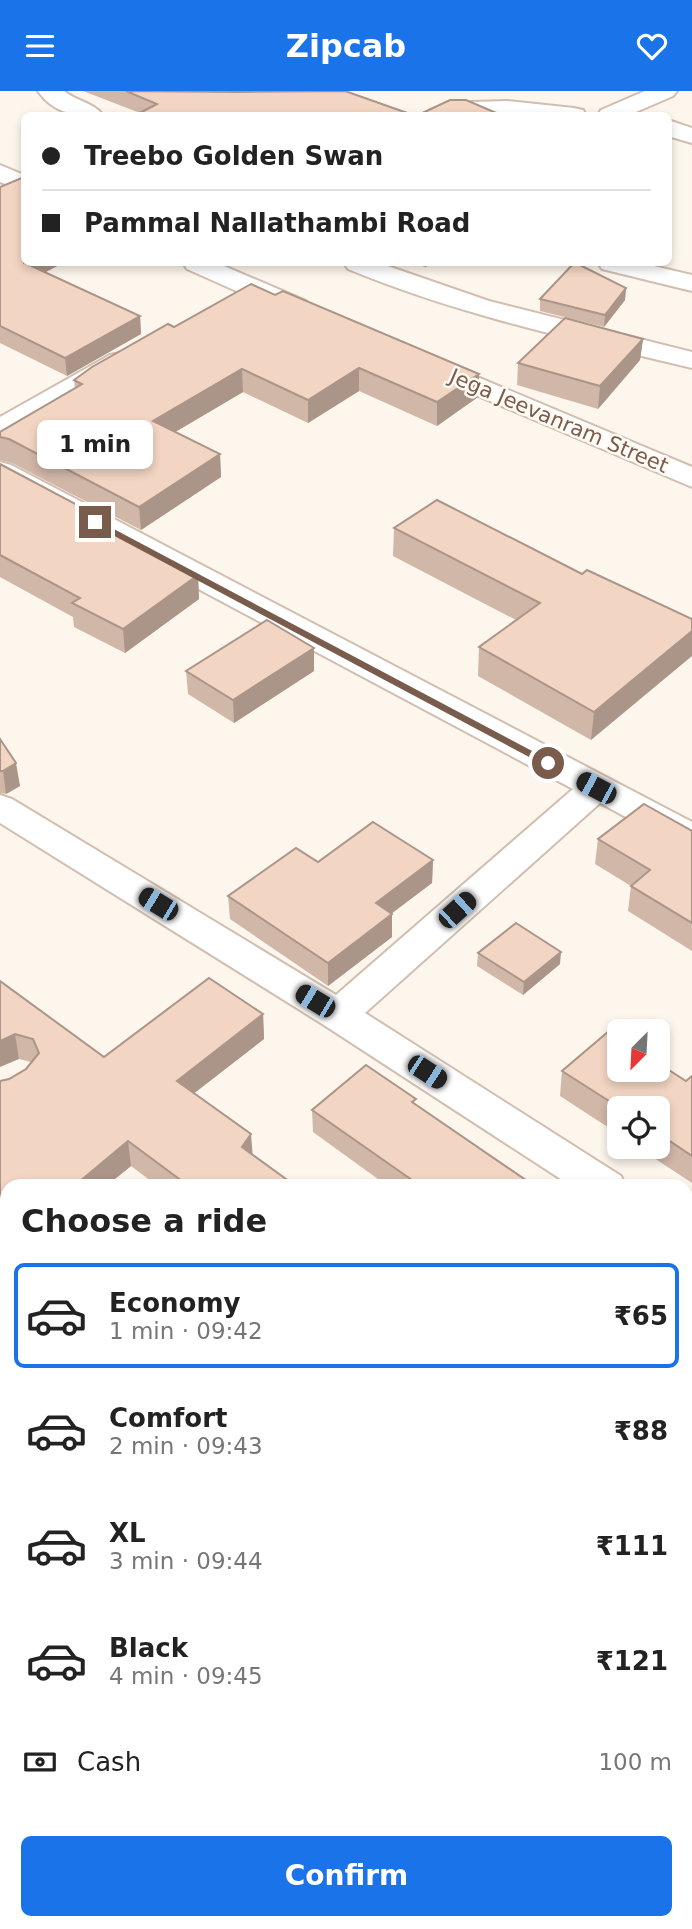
<!DOCTYPE html>
<meta charset="utf-8">
<style>
:root{--surface:#fff;--page:#f6f6f6;--text:#222;--muted:#767676;--line:#e0e0e0;--accent:#1a73e8}
body{margin:0;font-family:"DejaVu Sans",sans-serif;background:var(--page);color:var(--text);height:100vh;display:flex;flex-direction:column;font-size:26px;white-space:nowrap}
*{box-sizing:border-box;margin:0}
p{font-size:23px;color:var(--muted)}
.icon{flex:none;width:38px;height:38px;fill:none;stroke:currentColor;stroke-width:2;stroke-linecap:round;stroke-linejoin:round}
.map{position:relative;flex:1;overflow:hidden}
.sheet{position:absolute;left:0px;top:1088px;width:693px;height:751px;display:flex;flex-direction:column;background:var(--surface);border-radius:21px 21px 0 0;box-shadow:0 4px 10px #0003}
.sheet>*{flex:none}
.hud{position:absolute;left:21px;top:21px;width:651px;height:154px;border-radius:10px;box-shadow:0 4px 10px #0003;display:grid;align-content:center;height:154px;padding:0 21px;background:var(--surface)}
.needle{width:46px;rotate:204deg}
.buttons{position:absolute;left:607px;top:928px;display:grid;gap:14px}
.buttons a{display:grid;place-items:center;width:63px;height:63px;border-radius:10px;background:var(--surface);box-shadow:0 4px 10px #0003;font-size:35px}
.end{position:absolute;width:32px;height:32px;margin:-16px;border:9px solid #7a5c4d;background:#fff;box-shadow:0 0 0 4px #fff}
.from{border-radius:50%}
.bubble{position:absolute;height:49px;border-radius:10px;background:var(--surface);box-shadow:0 4px 10px #0003;font-size:23px;font-weight:800;line-height:49px;text-align:center}
.car{position:absolute;width:21px;height:42px;margin:-21px -10px;border-radius:9px;box-shadow:0 0 5px 2px #0007;background:linear-gradient(#222 24%,#8ab4d8 0 40%,#222 0 76%,#8ab4d8 0 86%,#222 0)}
.hud b{display:flex;align-items:center;gap:24px;height:66px;font-size:26px}
.hud b+b{border-top:2px solid var(--line)}
.hud i{width:18px;height:18px;background:var(--text)}
ul{padding:0;list-style:none}
li{display:flex;align-items:center;gap:21px;height:105px;margin:0 14px 10px;padding:0 7px;border:4px solid transparent;border-radius:10px}
li div{flex:1}
li b{display:block;font-size:26px}
li em{font-style:normal;font-weight:800}
li.active{border-color:var(--accent)}
li>.icon{width:63px;height:63px;stroke-width:1.5}
h2{padding:0 21px;font-size:32px;line-height:84px}
.pay{display:flex;align-items:center;gap:18px;height:77px;padding:0 21px;font-size:26px}
.pay p{margin-inline-start:auto}
.primary-button{display:flex;gap:14px;margin-top:auto;padding:14px 21px}
.primary-button a{flex:1;height:80px;border-radius:10px;background:var(--accent);color:#fff;font-size:28px;font-weight:800;line-height:80px;text-align:center}
header{display:flex;justify-content:space-between;align-items:center;height:91px;padding:0 21px;background:var(--accent);color:#fff;font-size:32px;font-weight:800}
.map>svg:first-child{display:block}
.lines{fill:none;stroke-linecap:round;stroke-linejoin:round}
.street-casing{stroke:#d1beb0;stroke-width:4}
.secondary-casing{stroke:#d6c0b0;stroke-width:4}
.street{fill:#fff;fill-rule:evenodd}
.secondary{fill:#fff;fill-rule:evenodd}
.wall{fill:#d1b7a8}
.shaded-wall{fill:#aa9588}
.building{fill:#f3d5c3;stroke:#aa9588;stroke-width:2}
.route{fill:#7a5c4d}
.labels{text-anchor:middle;stroke-width:5;stroke-linejoin:round;paint-order:stroke}
.far-street-label{font-size:21px;fill:#7a5c4d;stroke:#fffaf3}
</style>
<header><svg class="icon" aria-label="menu" viewBox="0 0 24 24"><path d="M4 6h16M4 12h16M4 18h16"/></svg>Zipcab<svg class="icon" aria-label="heart" viewBox="0 0 24 24"><path d="M12 20l-8-8c-3-5 5-10 8-4 3-6 11-1 8 4z"/></svg></header>
<div class="map">
<svg width="692" height="1838" viewBox="0 0 692 1838">
<rect width="100%" height="100%" fill="#fdf6ec"/>
<g class="lines">
<defs>
<g id="street">
<path d="M 38,0 L 64,0 C 76,10 94,12 103,24 C 77,26 54,23 38,0 Z"/>
<path d="M 645,0 L 677,0 L 673,5 L 629,24 L 598,24 L 601,19 Z"/>
<path d="M 507,10 L 574,17 L 583,19 L 586,24 L 428,24 L 431,19 L 472,11 Z"/>
<path d="M 668,29 L 692,37 L 692,52 L 668,45 Z"/>
<path d="M 0,74 L 24,84 L 24,100 L 0,91 Z"/>
<path d="M 183,172 L 217,172 L 306,210 L 310,216 L 306,222 L 296,224 L 286,222 L 187,178 Z"/>
<path d="M 344,172 L 379,172 L 489,210 L 692,261 L 692,277 C 576,249 459,224 348,178 Z"/>
<path d="M 598,172 L 641,172 L 692,184 L 692,200 L 602,178 Z"/>
<path d="M 120,262 L 130,264 L 134,270 L 130,276 L 10,344 L 0,347 L 0,326 L 110,264 Z"/>
<path d="M 432,267 L 692,376 L 692,396 L 422,281 L 418,275 L 422,269 Z"/>
<path d="M 0,371 L 11,374 L 692,731 L 692,758 L 679,755 L 600,712 L 365,922 L 621,1085 L 626,1096 L 573,1096 L 324,934 L 0,732 L 0,704 L 12,708 L 336,904 L 573,698 L 0,392 Z"/>
<path d="M 686,1130 L 692,1132 L 692,1167 L 686,1165 Z"/>
<path d="M 7,1428 L 7,1472 L 0,1475 L 0,1431 Z"/>
<path d="M 0,1510 L 7,1513 L 7,1560 L 0,1558 Z"/>
<path d="M 308,1832 L 364,1832 L 367,1838 L 310,1838 Z"/>
</g>
<g id="secondary">
<path d="M 692,1550 L 692,1600 L 686,1602 L 686,1553 Z"/>
<path d="M 400,1832 L 456,1832 L 454,1838 L 397,1838 Z"/>
</g>
</defs>
<use href="#street" class="street-casing"/>
<use href="#secondary" class="secondary-casing"/>
<use href="#street" class="street"/>
<use href="#secondary" class="secondary"/>
</g>
<g class="wall">
<path d="M 83,0 L 345,0 L 140,22 Z"/>
<path d="M 0,96 L 45,181 L 140,225 L 141,243 L 67,285 L 0,252 Z"/>
<path d="M 414,172 L 434,172 L 425,176 Z"/>
<path d="M 626,197 L 625,209 L 604,236 L 540,220 L 540,208 Z"/>
<path d="M 275,204 L 479,283 L 478,306 L 437,335 L 359,300 L 308,332 L 243,301 L 175,341 L 220,363 L 221,386 L 141,439 L 12,372 L 0,369 L 0,341 L 75,297 L 74,289 L 174,236 Z"/>
<path d="M 643,248 L 640,269 L 598,318 L 517,294 L 518,272 Z"/>
<path d="M 0,373 L 113,433 L 114,442 L 198,484 L 199,508 L 125,562 L 74,536 L 73,526 L 0,486 Z"/>
<path d="M 394,437 L 582,483 L 692,528 L 591,649 L 478,585 L 479,556 L 516,529 L 393,465 Z"/>
<path d="M 186,580 L 314,580 L 234,632 L 188,603 Z"/>
<path d="M 0,648 L 20,695 L 6,703 L 0,702 Z"/>
<path d="M 692,740 L 692,860 L 628,820 L 631,795 L 595,773 L 598,748 Z"/>
<path d="M 433,769 L 432,792 L 392,822 L 392,846 L 328,895 L 230,828 L 228,805 L 318,771 Z"/>
<path d="M 478,862 L 560,873 L 523,904 L 477,875 Z"/>
<path d="M 0,890 L 104,966 L 263,923 L 264,948 L 194,1002 L 252,1064 L 297,1096 L 159,1096 L 131,1075 L 105,1096 L 7,1096 L 4,1230 L 0,1227 L 0,990 L 9,988 L 26,978 L 31,971 L 19,968 Z"/>
<path d="M 562,980 L 686,990 L 692,985 L 692,1092 L 636,1055 L 658,1055 L 658,1017 L 620,1017 L 620,1044 L 560,1005 Z"/>
<path d="M 415,1013 L 536,1096 L 389,1096 L 313,1041 L 312,1019 Z"/>
</g>
<g class="shaded-wall">
<path d="M 25,172 L 63,172 L 27,191 Z"/>
<path d="M 425,172 L 434,172 L 425,176 Z"/>
<path d="M 626,197 L 625,209 L 604,236 L 605,224 Z"/>
<path d="M 140,225 L 141,243 L 67,285 L 65,267 Z"/>
<path d="M 643,248 L 640,269 L 598,318 L 600,295 Z"/>
<path d="M 359,277 L 359,300 L 308,332 L 308,309 Z"/>
<path d="M 242,278 L 243,301 L 155,353 L 153,330 Z"/>
<path d="M 479,283 L 478,306 L 437,335 L 437,311 Z"/>
<path d="M 220,363 L 221,386 L 141,439 L 139,416 Z"/>
<path d="M 113,433 L 115,456 L 105,438 Z"/>
<path d="M 198,484 L 199,508 L 125,562 L 123,538 Z"/>
<path d="M 692,540 L 692,565 L 591,649 L 594,621 Z"/>
<path d="M 314,557 L 314,580 L 234,632 L 233,609 Z"/>
<path d="M 16,672 L 20,695 L 6,703 L 3,680 Z"/>
<path d="M 433,769 L 432,792 L 375,835 L 376,812 Z"/>
<path d="M 392,823 L 392,846 L 328,895 L 328,872 Z"/>
<path d="M 561,861 L 560,873 L 523,904 L 524,891 Z"/>
<path d="M 263,923 L 264,948 L 179,1014 L 177,990 Z"/>
<path d="M 15,943 L 19,968 L 0,976 L 0,950 Z"/>
<path d="M 251,1043 L 253,1068 L 242,1056 Z"/>
<path d="M 128,1050 L 131,1075 L 105,1096 L 73,1096 Z"/>
<path d="M 7,1200 L 7,1227 L 4,1230 L 0,1206 Z"/>
<path d="M 692,1401 L 692,1419 L 686,1425 L 686,1408 Z"/>
<path d="M 692,1442 L 692,1459 L 686,1466 L 686,1449 Z"/>
<path d="M 254,1832 L 263,1832 L 264,1838 L 248,1838 Z"/>
</g>
<g class="building">
<path d="M 126,0 L 237,1 L 345,0 L 413,24 L 136,24 L 157,13 Z"/>
<path d="M 450,9 L 466,9 L 501,24 L 418,24 Z"/>
<path d="M 24,86 L 24,172 L 27,172 L 25,172 L 140,225 L 65,267 L 0,235 L 0,96 Z"/>
<path d="M 574,172 L 576,172 L 626,197 L 605,224 L 540,208 Z"/>
<path d="M 251,193 L 275,204 L 283,200 L 479,283 L 437,311 L 359,277 L 308,309 L 242,278 L 153,330 L 220,363 L 139,416 L 9,348 L 0,346 L 0,341 L 82,293 L 74,289 L 92,276 L 168,233 L 174,236 Z"/>
<path d="M 565,227 L 643,248 L 600,295 L 518,272 Z"/>
<path d="M 0,373 L 113,433 L 105,438 L 198,484 L 123,538 L 72,512 L 80,507 L 0,464 Z"/>
<path d="M 437,409 L 582,483 L 587,479 L 692,528 L 692,540 L 594,621 L 479,556 L 540,512 L 394,437 Z"/>
<path d="M 267,529 L 314,557 L 233,609 L 186,580 Z"/>
<path d="M 0,648 L 16,672 L 3,680 L 0,680 Z"/>
<path d="M 644,713 L 692,740 L 692,832 L 631,795 L 650,779 L 598,748 Z"/>
<path d="M 373,731 L 433,769 L 376,812 L 392,823 L 328,872 L 228,805 L 296,757 L 318,771 Z"/>
<path d="M 516,832 L 561,861 L 524,891 L 478,862 Z"/>
<path d="M 209,887 L 263,923 L 177,990 L 251,1043 L 242,1056 L 297,1096 L 190,1096 L 128,1050 L 73,1096 L 7,1096 L 7,1200 L 0,1206 L 0,990 L 9,988 L 26,978 L 39,962 L 33,948 L 15,943 L 0,950 L 0,890 L 104,966 Z"/>
<path d="M 609,940 L 620,947 L 620,978 L 658,978 L 658,972 L 686,990 L 692,985 L 692,1065 L 658,1042 L 658,1017 L 620,1017 L 562,980 Z"/>
<path d="M 366,974 L 416,1008 L 412,1011 L 536,1096 L 422,1096 L 312,1019 Z"/>
<path d="M 686,1171 L 692,1175 L 692,1401 L 686,1408 Z"/>
<path d="M 686,1424 L 692,1429 L 692,1442 L 686,1449 Z"/>
<path d="M 0,1610 L 7,1616 L 7,1832 L 254,1832 L 248,1838 L 0,1838 Z"/>
</g>
<path class="route" d="M 95,428 L 551,670 L 553,672 L 544,674 L 92,433 L 91,431 Z"/>
<g class="labels">
<g class="far-street-label">
<text transform="translate(559 330) rotate(23)" y="7">Jega Jeevanram Street</text>
</g>
</g>
</svg>
<div class="buttons">
<a><svg class="needle" viewBox="-14 -14 28 28"><path d="M0-13l5 13h-10z" fill="#e53935"/><path d="M0 13l5-13h-10z" fill="#767676"/></svg></a>
<a><svg class="icon" aria-label="locate" viewBox="0 0 24 24"><circle cx="12" cy="12" r="6"/><path d="M12 2v4M12 18v4M2 12h4M18 12h4"/></svg></a>
</div>
<i class="end from" style="left:548px;top:672px"></i>
<i class="end" style="left:95px;top:431px"></i>
<div class="bubble" style="left:37px;top:329px;width:116px">1 min</div>
<i class="car" style="left:596px;top:697px;rotate:298deg"></i>
<i class="car" style="left:158px;top:813px;rotate:301deg"></i>
<i class="car" style="left:457px;top:819px;rotate:48deg"></i>
<i class="car" style="left:315px;top:910px;rotate:301deg"></i>
<i class="car" style="left:427px;top:981px;rotate:123deg"></i>
<div class="hud">
<b><i class="from"></i>Treebo Golden Swan</b>
<b><i></i>Pammal Nallathambi Road</b>
</div>
<section class="sheet">
<h2>Choose a ride</h2>
<ul>
<li class="active"><svg class="icon" aria-label="car" viewBox="0 0 24 24"><path d="M5 17H2v-5l4-1 3-4h7l3 4 3 1v5h-3M9 17h6M6 11h13"/><circle cx="7" cy="17" r="2"/><circle cx="17" cy="17" r="2"/></svg><div><b>Economy</b><p>1 min · 09:42</p></div><em>₹65</em></li>
<li><svg class="icon" aria-label="car" viewBox="0 0 24 24"><path d="M5 17H2v-5l4-1 3-4h7l3 4 3 1v5h-3M9 17h6M6 11h13"/><circle cx="7" cy="17" r="2"/><circle cx="17" cy="17" r="2"/></svg><div><b>Comfort</b><p>2 min · 09:43</p></div><em>₹88</em></li>
<li><svg class="icon" aria-label="car" viewBox="0 0 24 24"><path d="M5 17H2v-5l4-1 3-4h7l3 4 3 1v5h-3M9 17h6M6 11h13"/><circle cx="7" cy="17" r="2"/><circle cx="17" cy="17" r="2"/></svg><div><b>XL</b><p>3 min · 09:44</p></div><em>₹111</em></li>
<li><svg class="icon" aria-label="car" viewBox="0 0 24 24"><path d="M5 17H2v-5l4-1 3-4h7l3 4 3 1v5h-3M9 17h6M6 11h13"/><circle cx="7" cy="17" r="2"/><circle cx="17" cy="17" r="2"/></svg><div><b>Black</b><p>4 min · 09:45</p></div><em>₹121</em></li>
</ul>
<div class="pay"><svg class="icon" aria-label="cash" viewBox="0 0 24 24"><path d="M3 7h18v10H3z"/><circle cx="12" cy="12" r="2"/></svg>Cash<p>100 m</p></div>
<div class="primary-button"><a>Confirm</a></div>
</section>
</div>
